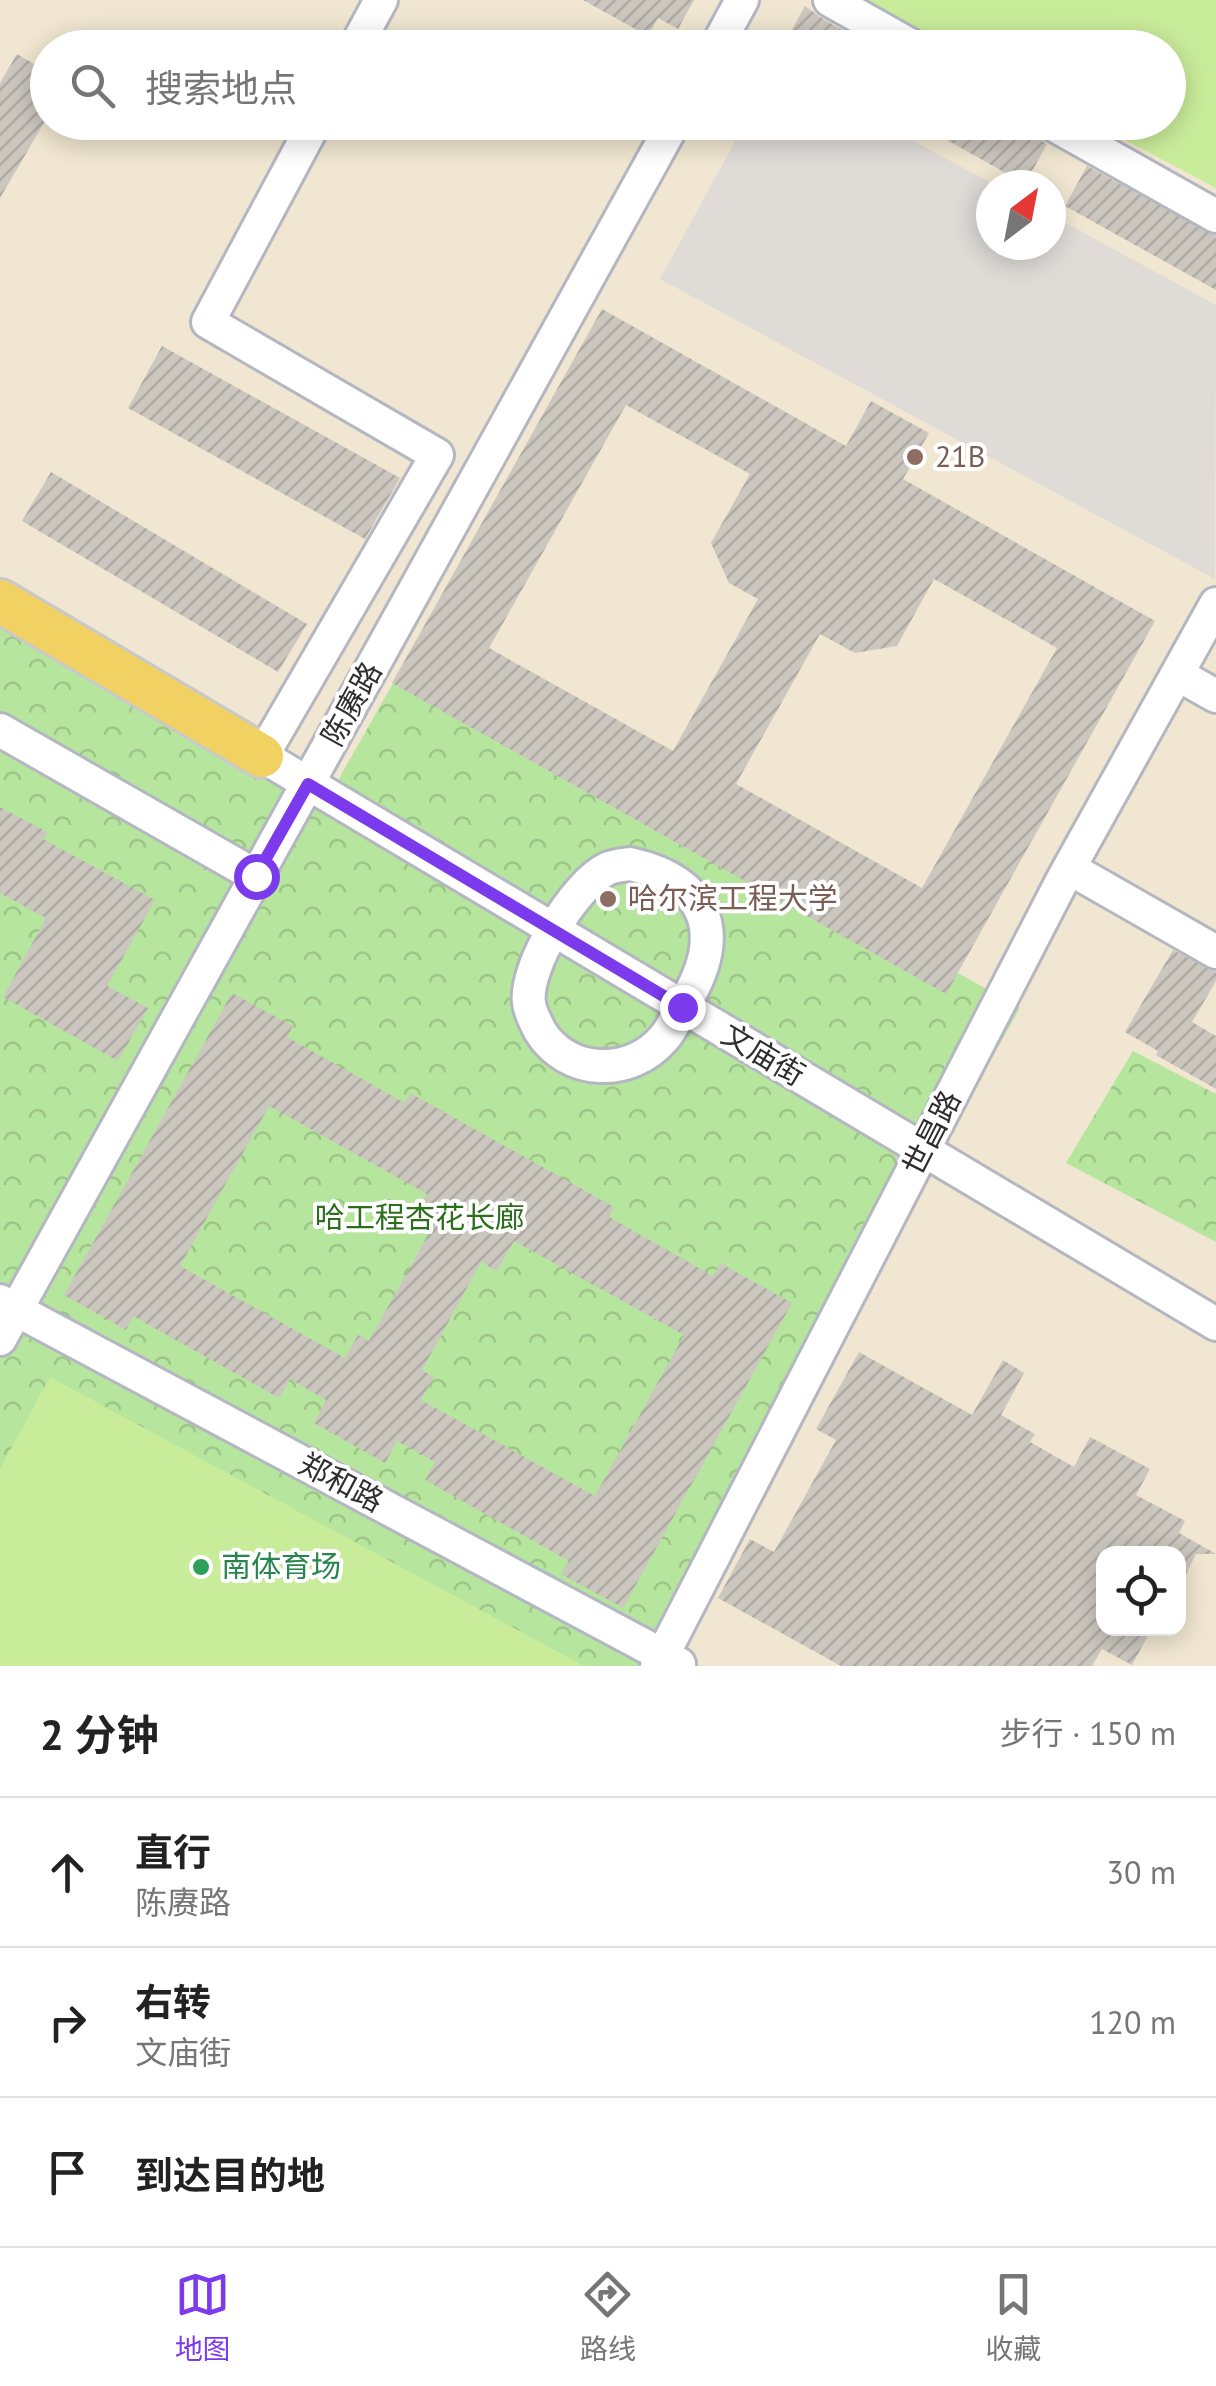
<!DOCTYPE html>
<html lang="zh">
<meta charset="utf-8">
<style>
:root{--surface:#fff;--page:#f6f6f6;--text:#222;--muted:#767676;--line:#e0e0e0;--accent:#7c3aed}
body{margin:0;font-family:"PT Sans","Noto Sans SC",sans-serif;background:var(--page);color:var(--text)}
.controls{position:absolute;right:30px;bottom:30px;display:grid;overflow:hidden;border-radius:20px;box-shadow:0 5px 25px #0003}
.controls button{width:90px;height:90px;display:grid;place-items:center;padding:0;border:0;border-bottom:2px solid var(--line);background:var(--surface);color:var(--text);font:50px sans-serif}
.compass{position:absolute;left:976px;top:170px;width:90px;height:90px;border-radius:50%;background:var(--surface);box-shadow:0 5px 25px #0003;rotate:32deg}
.stop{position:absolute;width:30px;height:30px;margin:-22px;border:8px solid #7c3aed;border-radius:50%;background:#fff}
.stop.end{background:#7c3aed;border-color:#fff;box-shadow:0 2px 10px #0008}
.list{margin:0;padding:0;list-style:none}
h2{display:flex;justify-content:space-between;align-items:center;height:130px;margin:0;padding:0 40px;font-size:42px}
h2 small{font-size:32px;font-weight:400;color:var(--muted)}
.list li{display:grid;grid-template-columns:65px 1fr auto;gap:30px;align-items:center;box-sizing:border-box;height:150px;padding:0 40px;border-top:2px solid var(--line)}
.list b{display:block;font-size:38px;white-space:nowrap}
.list p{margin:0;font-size:32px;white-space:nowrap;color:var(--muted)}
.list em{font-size:32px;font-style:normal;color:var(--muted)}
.icon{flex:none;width:55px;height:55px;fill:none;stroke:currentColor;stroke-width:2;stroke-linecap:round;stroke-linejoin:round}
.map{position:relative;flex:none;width:1216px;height:1666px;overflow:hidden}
.search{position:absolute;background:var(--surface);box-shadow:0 5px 25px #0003;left:30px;right:30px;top:30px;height:110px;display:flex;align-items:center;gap:25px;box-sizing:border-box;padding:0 35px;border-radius:55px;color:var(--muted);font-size:38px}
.sheet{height:580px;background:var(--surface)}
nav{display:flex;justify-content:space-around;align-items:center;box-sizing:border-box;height:140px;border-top:2px solid var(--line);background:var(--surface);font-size:28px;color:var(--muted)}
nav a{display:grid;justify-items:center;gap:5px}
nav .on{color:var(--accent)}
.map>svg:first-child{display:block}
</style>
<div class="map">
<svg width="1216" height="1666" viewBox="0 0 1216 1666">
<defs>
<pattern id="park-crowns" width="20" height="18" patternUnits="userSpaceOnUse" patternTransform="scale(2.5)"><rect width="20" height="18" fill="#b6e59e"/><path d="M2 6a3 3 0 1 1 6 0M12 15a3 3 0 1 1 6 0" fill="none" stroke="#9dc588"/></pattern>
<pattern id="building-hatch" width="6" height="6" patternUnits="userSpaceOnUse" patternTransform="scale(2.5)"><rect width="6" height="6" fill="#cbc7bf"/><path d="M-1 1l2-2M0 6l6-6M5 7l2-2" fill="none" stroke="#afaba4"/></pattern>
</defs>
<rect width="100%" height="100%" fill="#efe9e1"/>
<!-- education -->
<path fill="#f0e6d1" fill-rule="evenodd" d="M0 0H1216V1666H0ZM48 48H1168V122H48ZM991 185H1051V245H991ZM1104 1554H1178V1628H1104Z"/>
<!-- park -->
<path fill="url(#park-crowns)" d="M0 623 324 805 405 662 1020 1008 648 1666H0Z
M1133 1051 1216 1094V1242L1066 1163Z"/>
<!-- pitch -->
<path fill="#c9ec9a" d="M862 0H1216V188L1093 123 1168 122V48L952 47Z
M50 1377 584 1666H0V1469Z"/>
<!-- plaza -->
<path fill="#dfdcd8" d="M745 123H880L995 185H991V245H1051V215L1216 305 1215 579 660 279Z"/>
<!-- building -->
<path fill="url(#building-hatch)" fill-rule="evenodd" d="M583 0H694L678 29 658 18 648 36Z
M805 6 820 17 873 48H782Z
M17 54 48 72V116L0 198V83Z
M915 122H1013L1047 144 1025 184Z
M1087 166 1216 236V290L1065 206Z
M602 309 846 446 871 401 929 433 903 479 1155 621 946 994 392 683ZM626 405 750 474 711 543 729 583 758 599 673 751 489 648ZM934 579 1057 648 922 888 736 784 820 634 855 653 897 646Z
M162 346 400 478 365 539 128 408Z
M51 472 307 624 278 672 22 521Z
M0 807 47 832 43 839 155 900 107 986 148 1008 118 1061 3 997 46 918 0 893Z
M1173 950 1216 972V981L1192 1022 1216 1036V1089L1156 1055 1158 1051 1125 1032Z
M232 993 293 1026 287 1037 405 1103 410 1093 614 1207 609 1217 713 1276 720 1263 792 1303 623 1608 561 1574 569 1561 425 1480 435 1462 397 1441 385 1463 314 1423 326 1400 290 1379 279 1398 133 1316 126 1330 64 1295ZM269 1106 427 1194 412 1221 430 1231 369 1341 358 1335 345 1358 180 1266ZM514 1241 684 1335 595 1496 421 1400 434 1377 422 1370 481 1262 497 1271Z
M859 1352 972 1415 1003 1360 1024 1373 1001 1415 1035 1434 1030 1442 1074 1467 1090 1437 1150 1469 1136 1495 1185 1521 1179 1533 1216 1554H1196L1178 1591V1554H1104V1628H1152L1132 1665 1102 1649 1092 1666H841L718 1598 750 1539 774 1552 836 1440 816 1429Z"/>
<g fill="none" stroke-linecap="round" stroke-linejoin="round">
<!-- minor casing -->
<g stroke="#b4b7c1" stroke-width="38">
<path id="minor" d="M830 0 915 48
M355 48 381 0
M716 48 742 0
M315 122 208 322 437 455 262 756 1216 1324
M1049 122 1216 216
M1177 674 1216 696
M0 730 256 876
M630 864C707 881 726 932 687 999 679 1011 673 1028 664 1038 630 1078 567 1075 540 1031 536 1023 530 1012 529 1003 524 967 575 884 607 869 613 866 623 865 630 864Z
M1069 868 1216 952
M0 1301 679 1664
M0 1339 674 122
M657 1666 1063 879 1216 604"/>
</g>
<!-- major casing -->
<g stroke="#c9c9c9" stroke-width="48">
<path id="major" d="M0 601 262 756"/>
</g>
<!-- minor -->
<use href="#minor" stroke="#fff" stroke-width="32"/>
<!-- major -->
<use href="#major" stroke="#f2d163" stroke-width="42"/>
</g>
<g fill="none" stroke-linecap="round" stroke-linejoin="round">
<!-- route -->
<path stroke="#7c3aed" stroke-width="12" d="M256 876 308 784 682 1007"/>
</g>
<!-- markers -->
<g fill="#8d6e63" stroke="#fff" stroke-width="4">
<circle cx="915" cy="457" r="10"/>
<circle cx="608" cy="899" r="10"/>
</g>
<circle fill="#2e9e5b" stroke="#fff" stroke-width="4" cx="201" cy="1567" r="10"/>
<g text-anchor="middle" stroke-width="8" stroke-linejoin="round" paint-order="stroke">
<!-- education labels -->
<g font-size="30" fill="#785e54" stroke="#fff" text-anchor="start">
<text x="935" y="467">21B</text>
<text x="628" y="909">哈尔滨工程大学</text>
</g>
<!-- street labels -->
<g font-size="30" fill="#2e2e2e" stroke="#fff">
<text transform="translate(352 704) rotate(-61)" y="10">陈赓路</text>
<text transform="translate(763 1055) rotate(31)" y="10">文庙街</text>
<text transform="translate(932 1133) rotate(-63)" y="10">世昌路</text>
<text transform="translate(341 1483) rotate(28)" y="10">郑和路</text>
</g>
<!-- park labels -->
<g font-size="30" fill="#2c6e1b" stroke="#fff">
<text x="420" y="1228">哈工程杏花长廊</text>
</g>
<!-- leisure labels -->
<g font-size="30" fill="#27864d" stroke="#fff" text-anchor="start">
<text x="221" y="1577">南体育场</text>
</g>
</g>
</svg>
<div class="controls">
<button><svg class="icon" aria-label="locate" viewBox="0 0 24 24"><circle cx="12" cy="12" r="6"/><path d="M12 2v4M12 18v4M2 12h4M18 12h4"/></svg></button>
</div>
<svg class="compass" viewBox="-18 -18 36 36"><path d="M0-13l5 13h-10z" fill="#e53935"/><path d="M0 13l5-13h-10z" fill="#767676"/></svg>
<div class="stop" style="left:256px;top:876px"></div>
<div class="stop end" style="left:682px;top:1007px"></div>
<div class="search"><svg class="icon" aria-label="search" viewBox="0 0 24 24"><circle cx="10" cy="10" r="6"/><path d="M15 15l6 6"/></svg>搜索地点</div>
</div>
<section class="sheet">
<h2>2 分钟<small>步行 · 150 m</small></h2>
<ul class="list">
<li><svg class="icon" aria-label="ahead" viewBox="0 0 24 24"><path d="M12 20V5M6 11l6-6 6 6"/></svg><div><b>直行</b><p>陈赓路</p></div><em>30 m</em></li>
<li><svg class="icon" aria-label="right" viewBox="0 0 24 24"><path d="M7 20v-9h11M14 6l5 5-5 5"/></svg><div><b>右转</b><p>文庙街</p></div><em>120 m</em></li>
<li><svg class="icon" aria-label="arrive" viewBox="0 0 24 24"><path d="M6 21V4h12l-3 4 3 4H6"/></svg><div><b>到达目的地</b></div></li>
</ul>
</section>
<nav>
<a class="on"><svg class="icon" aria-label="map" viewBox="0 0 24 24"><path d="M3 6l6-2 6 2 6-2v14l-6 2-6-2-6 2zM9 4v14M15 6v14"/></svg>地图</a>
<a><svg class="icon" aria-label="directions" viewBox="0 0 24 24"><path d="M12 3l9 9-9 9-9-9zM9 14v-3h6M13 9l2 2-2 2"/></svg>路线</a>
<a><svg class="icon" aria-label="saved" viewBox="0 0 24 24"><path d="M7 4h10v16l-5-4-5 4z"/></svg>收藏</a>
</nav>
